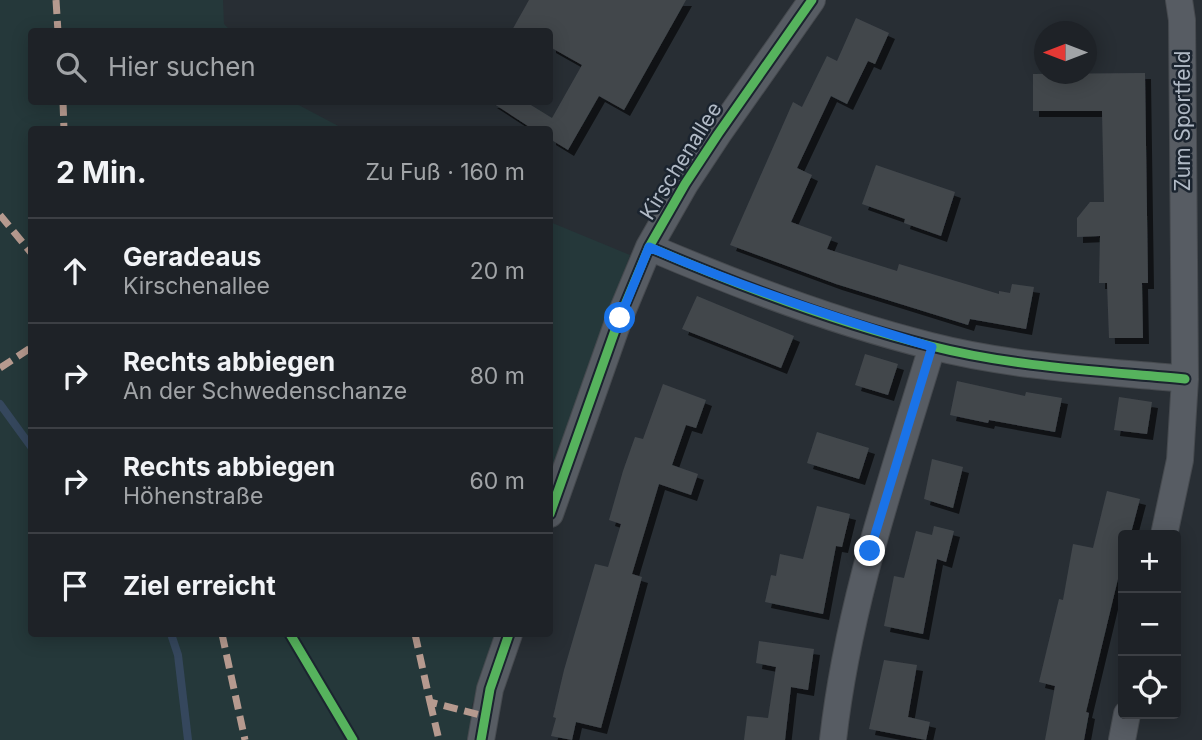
<!DOCTYPE html>
<html lang="de">
<meta charset="utf-8">
<style>
:root{--surface:#1e2227;--page:#262a2f;--text:#f1f3f6;--muted:#a1a4a7;--line:#3c3f44}
body{margin:0;font-family:Inter,sans-serif;background:var(--page);color:var(--text)}
.controls{position:absolute;right:21px;bottom:21px;display:grid;overflow:hidden;border-radius:7px;box-shadow:0 4px 18px #0003}
.controls button{width:63px;height:63px;display:grid;place-items:center;padding:0;border:0;border-bottom:2px solid var(--line);background:var(--surface);color:var(--text);font:35px sans-serif}
.compass{position:absolute;left:1034px;top:21px;width:63px;height:63px;border-radius:50%;background:var(--surface);box-shadow:0 4px 18px #0003;rotate:270deg}
.stop{position:absolute;width:21px;height:21px;margin:-16px;border:5px solid #1a73e8;border-radius:50%;background:#fff}
.stop.end{background:#1a73e8;border-color:#fff;box-shadow:0 2px 7px #0008}
.list{margin:0;padding:0;list-style:none}
h2{display:flex;justify-content:space-between;align-items:center;height:91px;margin:0;padding:0 28px;font-size:30px}
h2 small{font-size:23px;font-weight:400;color:var(--muted)}
.list li{display:grid;grid-template-columns:46px 1fr auto;gap:21px;align-items:center;box-sizing:border-box;height:105px;padding:0 28px;border-top:2px solid var(--line)}
.list b{display:block;font-size:26px;white-space:nowrap}
.list p{margin:0;font-size:23px;white-space:nowrap;color:var(--muted)}
.list em{font-size:23px;font-style:normal;color:var(--muted)}
.icon{flex:none;width:38px;height:38px;fill:none;stroke:currentColor;stroke-width:2;stroke-linecap:round;stroke-linejoin:round}
.map{position:relative;flex:none;width:1202px;height:740px;overflow:hidden}
.search{position:absolute;background:var(--surface);box-shadow:0 4px 18px #0003;left:28px;top:28px;width:525px;height:77px;display:flex;align-items:center;gap:18px;box-sizing:border-box;padding:0 24px;border-radius:7px;color:var(--muted);font-size:26px}
.panel{position:absolute;background:var(--surface);box-shadow:0 4px 18px #0003;left:28px;top:126px;width:525px;height:511px;border-radius:7px}
.map>svg:first-child{display:block}
</style>
<div class="map">
<svg width="1202" height="740" viewBox="0 0 1202 740">
<defs>
<filter id="shadow"><feDropShadow dx="6" dy="6" stdDeviation="0" flood-color="#0009"/></filter>
</defs>
<rect width="100%" height="100%" fill="#282e34"/>
<!-- green -->
<path fill="#25383a" d="M0 0H223L224 24 231 31 32 32V102H293L344 129 32 130V634H497L472 705 469 740H0Z
M550 222 630 255 550 482Z"/>
<g fill="none" stroke-linecap="round" stroke-linejoin="round">
<!-- stream -->
<path stroke="#35475d" stroke-width="8" d="M0 404 32 448
M171 634 178 655 188 740"/>
</g>
<!-- building -->
<path fill="#42474c" filter="url(#shadow)" d="M529 0H686L624 110 599 96 568 150 550 139V130H534L491 102H526L552 118 582 65 550 47V32H511Z
M856 18 889 33 875 64 868 61 847 104 831 96 797 168 812 175 791 222 832 237 827 249 897 271 899 264 999 294V291L1010 293 1012 284 1034 287 1026 329 970 319 968 325 836 284 730 245 793 102 802 107 827 56 837 61Z
M1145 73 1148 283H1142L1143 338H1109L1107 283H1099L1100 236 1077 237V218L1090 202H1104L1102 111H1033V74Z
M876 165 955 192 941 236 904 223 905 219 862 204Z
M697 296 794 336 781 368 682 329Z
M865 354 898 364 888 395 855 385Z
M957 381 1025 396 1026 392 1062 398 1055 432 989 420 988 423 950 415Z
M663 384 706 400 696 428 686 425 672 465 698 474 691 495 659 484 632 574 642 577 601 728 576 722 572 740 551 736 556 718 553 717 564 670 595 564 608 567 621 524 609 520 623 471 635 437 643 439Z
M1119 397 1152 402 1147 434 1114 430Z
M817 432 869 448 859 479 807 463Z
M932 459 963 467 953 508 924 499Z
M1107 491 1140 499 1131 533 1123 531V558L1086 712 1089 713 1084 740H1045L1055 686 1039 682 1059 599 1063 600 1073 544 1093 548Z
M817 506 850 514 842 547 836 546 823 614 765 602 771 575 776 576 780 554 803 559Z
M934 526 954 531 946 562 937 559 923 634 884 626 894 576 904 578 916 531 932 535Z
M759 641 814 649 808 690 791 687 785 740H744L747 716 768 718 776 667 756 663Z
M884 660 917 665 908 717 930 722 926 740 869 729Z"/>
<g fill="none" stroke-linecap="round" stroke-linejoin="round">
<!-- street casing -->
<g stroke="#464a4f" stroke-width="28">
<path id="street" d="M649 247C740 286 834 322 931 346 1013 367 1101 371 1185 379
M550 514 619 319 649 247 685 184 718 134 812 0
M1164 535 1180 460 1185 379 1182 20 1179 0
M481 740 490 689 509 634
M833 740C848 605 893 476 932 347
M1122 740 1127 714"/>
</g>
<!-- street -->
<use href="#street" stroke="#575c63" stroke-width="26"/>
<!-- quiet -->
<path stroke="#b69a8f" stroke-width="7" stroke-dasharray="14 7" stroke-linecap="butt" d="M56 0 58 32
M63 102 64 130
M0 215 32 254
M0 368 32 347
M222 634 245 740
M415 634 430 702 484 716
M430 702 439 740"/>
<!-- cycleway casing -->
<g stroke="#1b242f" stroke-width="13">
<path id="cycleway" d="M649 247C740 286 834 322 931 346 1013 367 1101 371 1185 379
M550 514 619 319 649 247 685 184 718 134 812 0
M290 634 353 740
M481 740 490 689 509 634"/>
</g>
<!-- cycleway -->
<use href="#cycleway" stroke="#56b35d" stroke-width="9"/>
</g>
<g fill="none" stroke-linecap="round" stroke-linejoin="round">
<!-- route -->
<path stroke="#1a73e8" stroke-width="9" d="M620 318 649 247C741 287 836 318 932 347L870 551"/>
</g>
<g text-anchor="middle" stroke-width="5" stroke-linejoin="round" paint-order="stroke">
<!-- street labels -->
<g font-size="21" fill="#b1bac6" stroke="#1b242f">
<text transform="translate(1183 121) rotate(-90)" y="7">Zum Sportfeld</text>
<text transform="translate(681 161) rotate(-58)" y="7">Kirschenallee</text>
</g>
</g>
</svg>
<div class="controls">
<button>+</button>
<button>−</button>
<button><svg class="icon" aria-label="locate" viewBox="0 0 24 24"><circle cx="12" cy="12" r="6"/><path d="M12 2v4M12 18v4M2 12h4M18 12h4"/></svg></button>
</div>
<svg class="compass" viewBox="-18 -18 36 36"><path d="M0-13l5 13h-10z" fill="#e53935"/><path d="M0 13l5-13h-10z" fill="#a1a4a7"/></svg>
<div class="stop" style="left:620px;top:318px"></div>
<div class="stop end" style="left:870px;top:551px"></div>
<div class="search"><svg class="icon" aria-label="search" viewBox="0 0 24 24"><circle cx="10" cy="10" r="6"/><path d="M15 15l6 6"/></svg>Hier suchen</div>
<section class="panel">
<h2>2 Min.<small>Zu Fuß · 160 m</small></h2>
<ul class="list">
<li><svg class="icon" aria-label="ahead" viewBox="0 0 24 24"><path d="M12 20V5M6 11l6-6 6 6"/></svg><div><b>Geradeaus</b><p>Kirschenallee</p></div><em>20 m</em></li>
<li><svg class="icon" aria-label="right" viewBox="0 0 24 24"><path d="M7 20v-9h11M14 6l5 5-5 5"/></svg><div><b>Rechts abbiegen</b><p>An der Schwedenschanze</p></div><em>80 m</em></li>
<li><svg class="icon" aria-label="right" viewBox="0 0 24 24"><path d="M7 20v-9h11M14 6l5 5-5 5"/></svg><div><b>Rechts abbiegen</b><p>Höhenstraße</p></div><em>60 m</em></li>
<li><svg class="icon" aria-label="arrive" viewBox="0 0 24 24"><path d="M6 21V4h12l-3 4 3 4H6"/></svg><div><b>Ziel erreicht</b></div></li>
</ul>
</section>
</div>
